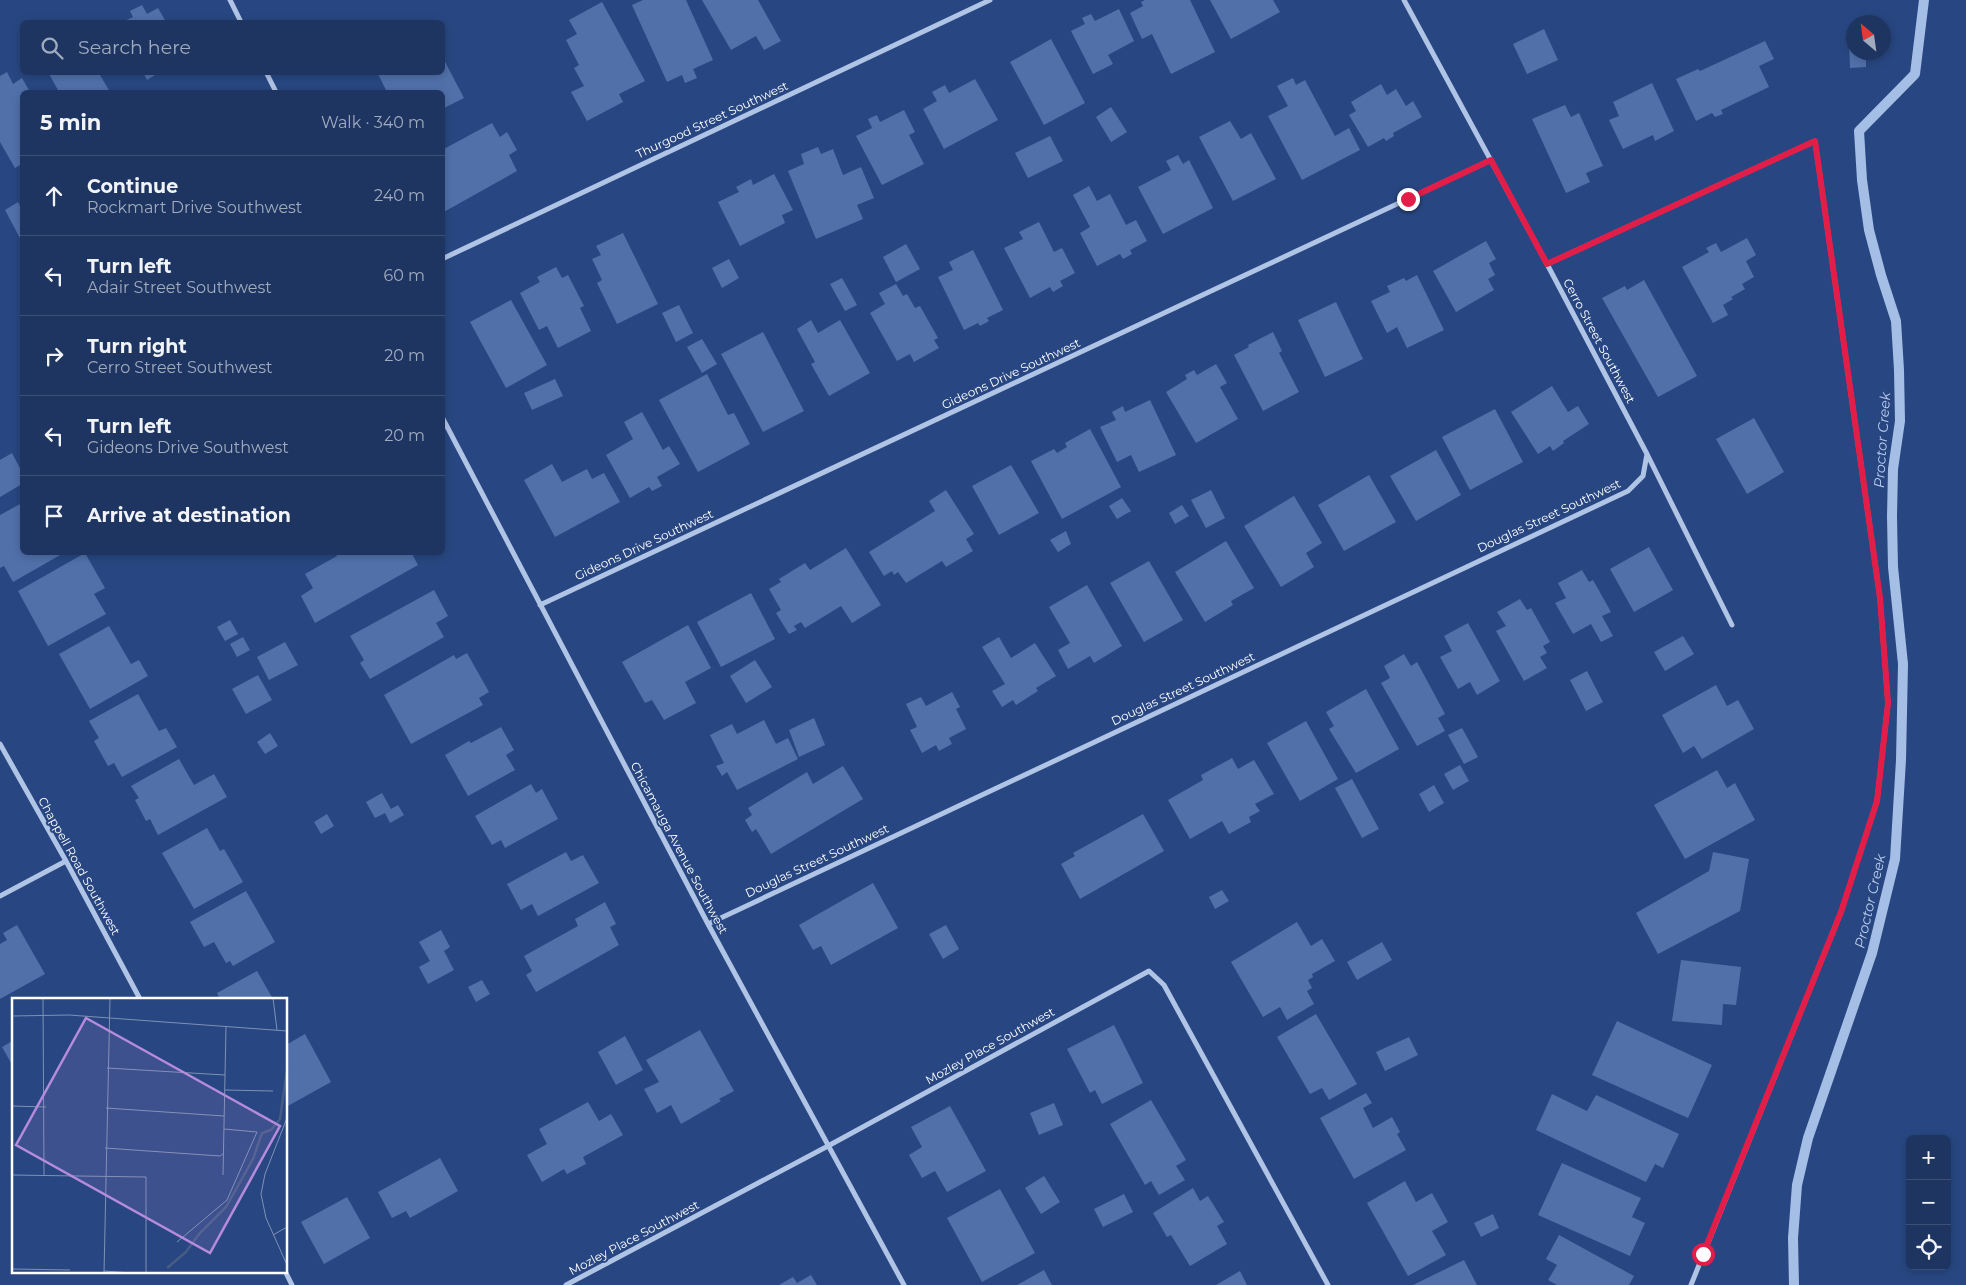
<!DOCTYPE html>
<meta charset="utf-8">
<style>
:root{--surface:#1e3562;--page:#2b406b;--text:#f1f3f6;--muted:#a1abbe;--line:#3c5077}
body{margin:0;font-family:Montserrat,sans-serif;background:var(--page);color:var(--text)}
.controls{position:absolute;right:15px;bottom:15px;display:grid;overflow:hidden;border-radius:8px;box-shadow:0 2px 8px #0003}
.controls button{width:45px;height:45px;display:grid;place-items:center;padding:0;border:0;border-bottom:1px solid var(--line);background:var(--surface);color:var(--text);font:25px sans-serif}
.compass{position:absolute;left:1846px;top:15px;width:45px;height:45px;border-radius:50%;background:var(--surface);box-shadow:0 2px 8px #0003;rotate:331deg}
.stop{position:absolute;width:15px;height:15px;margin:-11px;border:4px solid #e11d48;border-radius:50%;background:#fff}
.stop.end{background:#e11d48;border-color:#fff;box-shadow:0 1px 5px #0008}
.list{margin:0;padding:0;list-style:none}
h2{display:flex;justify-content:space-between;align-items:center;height:65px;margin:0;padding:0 20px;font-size:21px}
h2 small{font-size:16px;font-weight:400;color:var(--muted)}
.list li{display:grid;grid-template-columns:32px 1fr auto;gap:15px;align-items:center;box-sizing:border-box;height:80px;padding:0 20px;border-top:1px solid var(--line)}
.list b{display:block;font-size:19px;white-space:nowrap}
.list p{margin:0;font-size:16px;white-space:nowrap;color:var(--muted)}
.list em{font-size:16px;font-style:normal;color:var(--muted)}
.icon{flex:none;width:28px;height:28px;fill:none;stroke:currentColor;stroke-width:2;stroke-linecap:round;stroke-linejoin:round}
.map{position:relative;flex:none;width:1966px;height:1285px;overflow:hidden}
.search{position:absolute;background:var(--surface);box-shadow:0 2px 8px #0003;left:20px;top:20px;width:425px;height:55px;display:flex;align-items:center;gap:12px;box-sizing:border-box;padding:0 18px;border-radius:8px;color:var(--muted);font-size:19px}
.panel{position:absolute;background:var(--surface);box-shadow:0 2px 8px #0003;left:20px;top:90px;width:425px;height:465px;border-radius:8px}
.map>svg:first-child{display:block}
</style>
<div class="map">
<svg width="1966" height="1285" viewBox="0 0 1966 1285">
<rect width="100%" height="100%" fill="#284782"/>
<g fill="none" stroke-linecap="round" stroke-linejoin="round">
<!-- stream -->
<path stroke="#a5bee6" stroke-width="10" d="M1794 1285 1793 1238 1797 1185 1808 1138 1872 953 1895 859 1901 760 1903 664 1893 567 1892 517 1893 469 1900 421 1899 370 1896 321 1881 275 1869 230 1862 180 1859 131 1915 74 1924 0"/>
</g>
<!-- building -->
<path fill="#5170aa" d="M643 0H686L713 60 693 69 697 78 685 83 682 75 667 82 632 5Z
M702 0H758L781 41 764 50 756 36 731 50Z
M1145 0H1190L1215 52 1171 74 1152 34 1142 39 1130 13 1143 6 1141 2Z
M1210 0H1273L1280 12 1231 39Z
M602 2 645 81 619 94 623 102 587 121 571 92 584 86 574 68 579 65 566 40 577 34 569 20Z
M142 5 147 14 158 8 166 22H122L133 17 130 11Z
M1119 9 1134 41 1108 55 1113 64 1093 74 1071 31 1085 24 1082 18 1091 14 1095 21Z
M1544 29 1558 60 1527 74 1513 44Z
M1051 39 1085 103 1044 125 1010 62Z
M1765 41 1774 59 1759 66 1769 87 1721 110 1723 114 1715 117 1712 113 1696 121 1676 79 1698 69 1700 71Z
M1849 42H1854V52H1866V67L1850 68Z
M442 56 464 98 442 109V92H387L377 72H442Z
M7 72 13 84 22 78 30 92H22V164L15 168 0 142V76Z
M48 72H104L100 75 110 92H59Z
M143 72H160L147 80Z
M1293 78 1296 85 1305 80 1335 136 1349 128 1360 150 1302 180 1268 116 1288 106 1277 86Z
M975 79 998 120 944 149 923 109 937 101 932 92 945 85 949 93Z
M1652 83 1674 131 1655 141 1653 135 1623 149 1609 120 1619 116 1613 102Z
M1381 84 1387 95 1396 89 1406 106 1413 101 1422 117 1393 133 1394 136 1386 141 1384 138 1368 147 1349 115 1356 111 1351 102Z
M1565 105 1571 117 1579 113 1603 166 1586 173 1590 182 1566 193 1532 119Z
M1111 107 1127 132 1111 142 1096 117Z
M904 110 915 132 909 135 924 164 882 185 856 136 872 128 868 119 877 115 880 122Z
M1230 121 1241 139 1251 133 1276 179 1233 201 1199 137Z
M492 123 500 137 507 132 517 150 509 155 517 171 442 213V150Z
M1050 136 1063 161 1028 178 1015 153Z
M818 147 821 154 833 149 843 175 861 167 874 198 857 205 863 219 816 239 788 171 804 164 801 154Z
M1178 155 1183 164 1189 160 1213 208 1163 234 1138 187 1171 170 1166 161Z
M774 174 793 210 782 215 785 223 740 246 718 202 739 192 736 187 751 179 753 185Z
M1089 186 1097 201 1110 194 1126 225 1136 220 1147 241 1130 250 1132 254 1123 259 1120 254 1097 266 1080 233 1090 227 1073 195Z
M18 202 22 210V242L5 210Z
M1039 222 1054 252 1062 248 1075 273 1060 281 1063 286 1053 292 1050 287 1030 298 1004 248 1023 239 1019 232Z
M623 233 658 304 617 324 597 283 602 280 592 259 601 255 596 246Z
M1747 238 1756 255 1746 261 1754 277 1742 284 1745 289 1731 297 1733 299 1723 305 1728 315 1713 323 1682 267 1709 252 1706 248 1716 243 1721 252Z
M1486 241 1496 259 1489 263 1495 275 1488 279 1494 290 1456 312 1433 271Z
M906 244 920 269 896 282 883 257Z
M973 250 1003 310 987 318 989 321 980 326 978 323 964 330 938 277 953 270 949 262Z
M729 259 739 278 722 288 712 268Z
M556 267 562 278 568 275 584 306 580 308 591 331 558 348 547 326 539 330 520 293 540 282 537 277Z
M1417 275 1444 330 1407 348 1397 327 1387 333 1371 301 1390 292 1387 286 1404 278 1406 281Z
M842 278 857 305 845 311 830 284Z
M1644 280 1697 376 1658 397 1602 298 1625 286 1627 290Z
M896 284 903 296 907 294 915 308 920 306 938 338 934 340 939 348 914 362 910 354 897 361 870 313 885 304 879 293Z
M511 300 547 365 506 388 470 322Z
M1336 302 1363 359 1325 377 1298 320Z
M679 305 693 333 676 342 662 313Z
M811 320 818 333 840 320 870 373 829 396 811 364 815 362 797 329Z
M763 332 804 411 763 432 721 354Z
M1273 332 1282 351 1279 353 1299 392 1263 411 1234 355 1249 347 1248 345Z
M702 339 717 364 702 373 687 347Z
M1216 364 1227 383 1220 387 1238 419 1196 443 1166 392 1187 379 1185 375 1194 370 1197 375Z
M707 374 728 415 734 413 750 444 698 472 659 400Z
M555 379 563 396 532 410 524 393Z
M1552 386 1568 412 1578 406 1589 424 1563 441 1564 443 1553 451 1550 446 1538 454 1511 412Z
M1150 400 1176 455 1139 472 1131 455 1117 462 1100 427 1116 420 1112 412 1123 406 1125 412Z
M1495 409 1523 462 1470 490 1442 437Z
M642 412 663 450 669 446 680 464 657 477 662 486 652 491 649 487 630 498 606 455 633 439 624 422Z
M1754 418 1784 472 1747 494 1716 439Z
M1090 429 1121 487 1062 519 1031 461 1054 449 1057 453 1067 447 1065 443Z
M1436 450 1461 495 1416 521 1390 476Z
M12 453 22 472V484L0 497V460Z
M552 464 562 482 587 469 592 479 604 473 620 502 555 537 524 480Z
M1011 465 1039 513 999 535 972 486Z
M1369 475 1396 522 1344 551 1318 505Z
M946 490 974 534 966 539 973 551 946 567 942 561 906 583 898 572 894 575 892 571 884 576 869 552 935 511 929 501Z
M1211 490 1225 518 1206 528 1191 500Z
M1294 496 1322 543 1306 553 1314 567 1281 587 1244 526Z
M1122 498 1131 511 1117 519 1109 506Z
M22 503V552H61L62 554 13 582 4 566 0 568V515Z
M1182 505 1189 516 1175 524 1169 513Z
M1066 531 1071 544 1058 552 1050 540Z
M1226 541 1254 588 1231 601 1233 605 1205 622 1175 572Z
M1649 547 1673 590 1634 612 1610 569Z
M846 548 881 605 852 623 841 606 805 628 801 622 794 626 797 630 789 634 776 613 781 610 769 589 781 582 779 579 805 563 810 570Z
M335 552H411L418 565 315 623 301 596 313 588 305 574 337 556Z
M85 553 105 588 94 594 106 614 48 646 18 591Z
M1149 561 1183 620 1144 642 1110 583Z
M1582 570 1589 582 1593 580 1611 612 1602 616 1613 636 1601 642 1591 624 1573 634 1555 603 1566 598 1558 583Z
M1087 585 1122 646 1094 663 1090 656 1068 669 1058 650 1070 643 1049 607Z
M434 590 448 616 436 623 444 637 370 679 360 663 364 660 350 636Z
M751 593 775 639 721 667 697 622Z
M1520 599 1527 610 1531 608 1550 642 1543 646 1547 653 1540 657 1547 668 1524 681 1496 631 1506 626 1497 612Z
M230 620 238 634 225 641 217 627Z
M1468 623 1500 681 1477 695 1470 682 1458 689 1440 657 1452 651 1444 636Z
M688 625 711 668 685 682 696 703 664 720 652 700 645 703 622 662Z
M109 626 131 664 139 660 148 676 90 709 59 654Z
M1683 636 1694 654 1665 671 1654 652Z
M243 637 250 650 237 657 230 644Z
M999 637 1011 658 1035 643 1056 676 1036 688 1038 691 1016 705 1013 700 1002 707 992 691 1005 684 982 647Z
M285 642 298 665 269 680 257 657Z
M467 653 489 692 479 698 483 705 411 744 384 695 454 655 456 659Z
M1404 654 1411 666 1417 662 1445 714 1438 718 1445 731 1417 746 1381 683 1390 678 1384 666Z
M755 660 772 687 746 703 730 676Z
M1587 671 1603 702 1586 711 1570 680Z
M258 675 272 700 246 714 232 689Z
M1716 685 1727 706 1738 700 1754 729 1702 759 1694 746 1683 753 1662 715Z
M1366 689 1399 749 1356 773 1329 729 1334 726 1326 712Z
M952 692 960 707 956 709 966 729 949 738 952 744 939 751 936 745 922 753 910 730 917 727 906 704 921 697 926 706Z
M138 694 159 731 166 728 177 747 122 777 114 763 108 766 94 741 99 738 89 721Z
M814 718 825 745 799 757 789 730Z
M764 720 776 744 788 738 798 759 737 790 727 772 722 776 716 766 724 763 710 735 732 724 737 734Z
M1306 721 1338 779 1300 801 1267 743Z
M501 727 514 750 506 755 515 770 468 796 445 755 469 741 471 743Z
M1462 728 1478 757 1464 764 1448 735Z
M270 733 278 746 265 754 257 742Z
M1232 758 1238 769 1254 760 1274 794 1255 804 1260 811 1249 817 1251 822 1229 834 1222 821 1190 839 1168 800 1203 780 1201 775Z
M179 759 194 785 214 774 227 797 158 835 150 819 146 821 135 800 139 798 131 786Z
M1460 765 1469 781 1453 790 1444 774Z
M843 766 863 799 771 854 756 829 752 832 745 820 752 815 748 808 807 772 813 784Z
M1717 770 1727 788 1735 783 1755 820 1685 859 1654 805Z
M1352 779 1379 829 1362 838 1335 788Z
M531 784 536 793 542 789 558 819 505 848 501 840 492 845 475 816Z
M1434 785 1444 803 1429 812 1419 794Z
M382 793 391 809 398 805 404 815 390 823 385 813 375 818 366 802Z
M327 814 334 826 321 834 314 822Z
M1143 814 1164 851 1080 899 1061 864 1075 856 1073 853Z
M207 828 220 851 224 849 243 882 194 909 162 853Z
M566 852 571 861 583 855 599 883 538 916 532 904 521 910 507 884Z
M1713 852 1749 859 1740 911 1658 954 1636 913 1709 871Z
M873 883 898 928 831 965 821 946 813 950 799 925Z
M1222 890 1229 901 1215 909 1209 897Z
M246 891 275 942 233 966 230 961 226 963 214 942 204 947 190 922Z
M605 902 616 924 610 927 619 945 536 992 526 975 532 971 524 956 578 926 575 919Z
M1297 922 1311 946 1322 939 1335 961 1312 974 1313 977 1308 980 1312 988 1307 991 1314 1004 1287 1020 1280 1007 1263 1017 1231 962Z
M17 925 45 974 0 999V944L7 940 3 933Z
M946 925 959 949 943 959 929 934Z
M441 930 450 947 444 951 454 970 428 984 419 967 430 961 419 942Z
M1382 942 1392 960 1357 980 1347 962Z
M1681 960 1741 967 1736 1005 1723 1004 1722 1025 1672 1021Z
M257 971 273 999H220L217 993Z
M482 980 490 994 476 1002 468 987Z
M1316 1014 1357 1084 1329 1100 1322 1088 1310 1094 1277 1037Z
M1617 1021 1712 1065 1688 1118 1592 1075Z
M1114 1025 1143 1083 1102 1104 1095 1090 1090 1093 1067 1049Z
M700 1030 734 1091 719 1099 721 1101 681 1124 671 1105 657 1113 644 1089 659 1082 646 1060Z
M305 1034 331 1082 286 1107V1045Z
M625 1036 643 1070 616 1085 598 1052Z
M1409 1037 1418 1055 1385 1071 1376 1052Z
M14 1040V1068L2 1047Z
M1366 1093 1372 1103 1363 1108 1373 1128 1392 1117 1400 1132 1397 1134 1406 1150 1354 1179 1320 1118Z
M1552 1094 1587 1111 1596 1095 1679 1134 1663 1168 1655 1164 1646 1182 1536 1130Z
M1151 1100 1186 1160 1176 1166 1185 1180 1159 1195 1151 1181 1145 1185 1110 1124Z
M588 1102 599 1121 611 1114 623 1135 583 1157 586 1164 567 1174 564 1169 542 1182 527 1155 547 1144 539 1129Z
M1054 1103 1063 1125 1039 1135 1030 1113Z
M950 1106 986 1171 947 1192 935 1171 922 1178 909 1155 922 1147 911 1127Z
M440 1158 458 1191 410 1218 406 1211 392 1218 378 1192Z
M1562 1163 1641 1198 1632 1217 1645 1223 1630 1256 1538 1215Z
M1044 1176 1060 1202 1041 1214 1025 1188Z
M1405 1181 1416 1202 1432 1193 1448 1222 1432 1231 1446 1255 1408 1276 1367 1203Z
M1193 1188 1200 1201 1208 1196 1224 1222 1217 1226 1227 1244 1190 1266 1171 1235 1167 1237 1153 1213Z
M1000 1189 1035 1253 982 1282 947 1218Z
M1124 1194 1133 1212 1103 1227 1094 1209Z
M347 1197 370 1238 324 1264 301 1222Z
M1493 1214 1499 1228 1481 1237 1474 1223Z
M1559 1235 1634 1276 1629 1285H1557L1548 1280 1557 1265 1546 1259Z
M1464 1260 1477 1285H1413Z
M1044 1270 1052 1285H1017Z
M1240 1271 1247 1285H1216Z
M811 1275 817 1285H779L793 1277 797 1283Z"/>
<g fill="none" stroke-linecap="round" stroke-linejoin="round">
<!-- minor -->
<path stroke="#b0c4e6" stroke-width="5" d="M230 0 241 22
M1404 0 1547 264 1647 454 1732 625
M266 72 276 92
M442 259 990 0
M1547 264 1815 141 1880 598 1888 703 1877 801 1841 912 1691 1285
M442 417 708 924 904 1285
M540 605 1491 160
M0 744 66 861 140 999
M0 896 66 861
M708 924 1628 491 1643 476 1647 454
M285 1271 292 1285
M566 1285 828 1146 1149 971 1164 985 1328 1285"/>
</g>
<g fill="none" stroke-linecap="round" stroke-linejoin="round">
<!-- route -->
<path stroke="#e11d48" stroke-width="6" d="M1408 199 1491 160 1547 264 1815 141 1880 598 1888 703 1877 801 1841 912 1703 1254"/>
</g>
<g text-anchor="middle" stroke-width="4" stroke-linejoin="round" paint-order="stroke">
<!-- street labels -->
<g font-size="12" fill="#fff" stroke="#284782">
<text transform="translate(712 120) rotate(-25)" y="4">Thurgood Street Southwest</text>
<text transform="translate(1599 341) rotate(62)" y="4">Cerro Street Southwest</text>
<text transform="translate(1011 374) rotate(-25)" y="4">Gideons Drive Southwest</text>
<text transform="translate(1549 516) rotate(-25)" y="4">Douglas Street Southwest</text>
<text transform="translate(644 545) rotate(-25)" y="4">Gideons Drive Southwest</text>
<text transform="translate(1183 689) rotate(-25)" y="4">Douglas Street Southwest</text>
<text transform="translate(679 848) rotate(62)" y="4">Chicamauga Avenue Southwest</text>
<text transform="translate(817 861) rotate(-25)" y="4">Douglas Street Southwest</text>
<text transform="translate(79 866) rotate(61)" y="4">Chappell Road Southwest</text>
<text transform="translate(990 1046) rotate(-29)" y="4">Mozley Place Southwest</text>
<text transform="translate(634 1238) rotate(-28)" y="4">Mozley Place Southwest</text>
</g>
<!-- water labels -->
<g font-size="14" font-style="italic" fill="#bcceee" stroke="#284782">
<text transform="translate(1882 440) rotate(-86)" y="5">Proctor Creek</text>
<text transform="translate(1870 901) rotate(-77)" y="5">Proctor Creek</text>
</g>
</g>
<!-- overview -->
<g transform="translate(12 998)">
<rect width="275" height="275" fill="#284782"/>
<path fill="none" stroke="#465c86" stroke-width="2.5" d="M155 270 174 254 187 236 214 209 241 161 250 135 259 132 268 121 275 72"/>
<path fill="none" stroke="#7e91b4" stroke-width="1" d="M31 0 32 178M261 0 265 32M0 18 57 17 275 33M95 70 213 77M213 92 261 93M0 108 34 109M94 110 212 118M275 120 253 176 249 196 254 220 275 267M93 150 208 158 212 155M0 177 134 179V275M211 177 214 28M261 237 275 229M165 244 215 202 245 134 212 131M0 271 58 272M92 273 120 275M92 275 98 0"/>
<path fill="#b68bdc" fill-opacity="0.15" stroke="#b68bdc" stroke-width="2.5" d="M74 20 268 128 198 255 4 147Z"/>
<rect width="275" height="275" fill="none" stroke="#fff" stroke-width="2.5"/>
</g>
</svg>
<div class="controls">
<button>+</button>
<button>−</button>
<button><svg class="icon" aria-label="locate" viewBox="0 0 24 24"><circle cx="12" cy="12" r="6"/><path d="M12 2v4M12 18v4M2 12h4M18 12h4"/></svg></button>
</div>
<svg class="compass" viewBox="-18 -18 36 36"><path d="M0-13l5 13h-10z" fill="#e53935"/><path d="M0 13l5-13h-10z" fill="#a1abbe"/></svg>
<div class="stop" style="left:1703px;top:1254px"></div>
<div class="stop end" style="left:1408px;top:199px"></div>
<div class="search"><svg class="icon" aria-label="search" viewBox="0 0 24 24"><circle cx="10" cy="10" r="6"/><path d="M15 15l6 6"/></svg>Search here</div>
<section class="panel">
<h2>5 min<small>Walk · 340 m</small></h2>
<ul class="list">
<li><svg class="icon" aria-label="ahead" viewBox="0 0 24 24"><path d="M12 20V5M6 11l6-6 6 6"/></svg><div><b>Continue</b><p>Rockmart Drive Southwest</p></div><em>240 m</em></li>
<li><svg class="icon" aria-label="left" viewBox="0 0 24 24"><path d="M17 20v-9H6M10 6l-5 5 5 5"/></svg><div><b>Turn left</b><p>Adair Street Southwest</p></div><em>60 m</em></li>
<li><svg class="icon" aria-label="right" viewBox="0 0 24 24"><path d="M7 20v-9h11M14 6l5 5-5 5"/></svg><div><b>Turn right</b><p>Cerro Street Southwest</p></div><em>20 m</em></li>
<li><svg class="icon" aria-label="left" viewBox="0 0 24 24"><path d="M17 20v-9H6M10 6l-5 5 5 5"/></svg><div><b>Turn left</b><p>Gideons Drive Southwest</p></div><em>20 m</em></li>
<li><svg class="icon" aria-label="arrive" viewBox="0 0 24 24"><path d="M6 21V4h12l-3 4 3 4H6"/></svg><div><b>Arrive at destination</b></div></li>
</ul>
</section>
</div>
